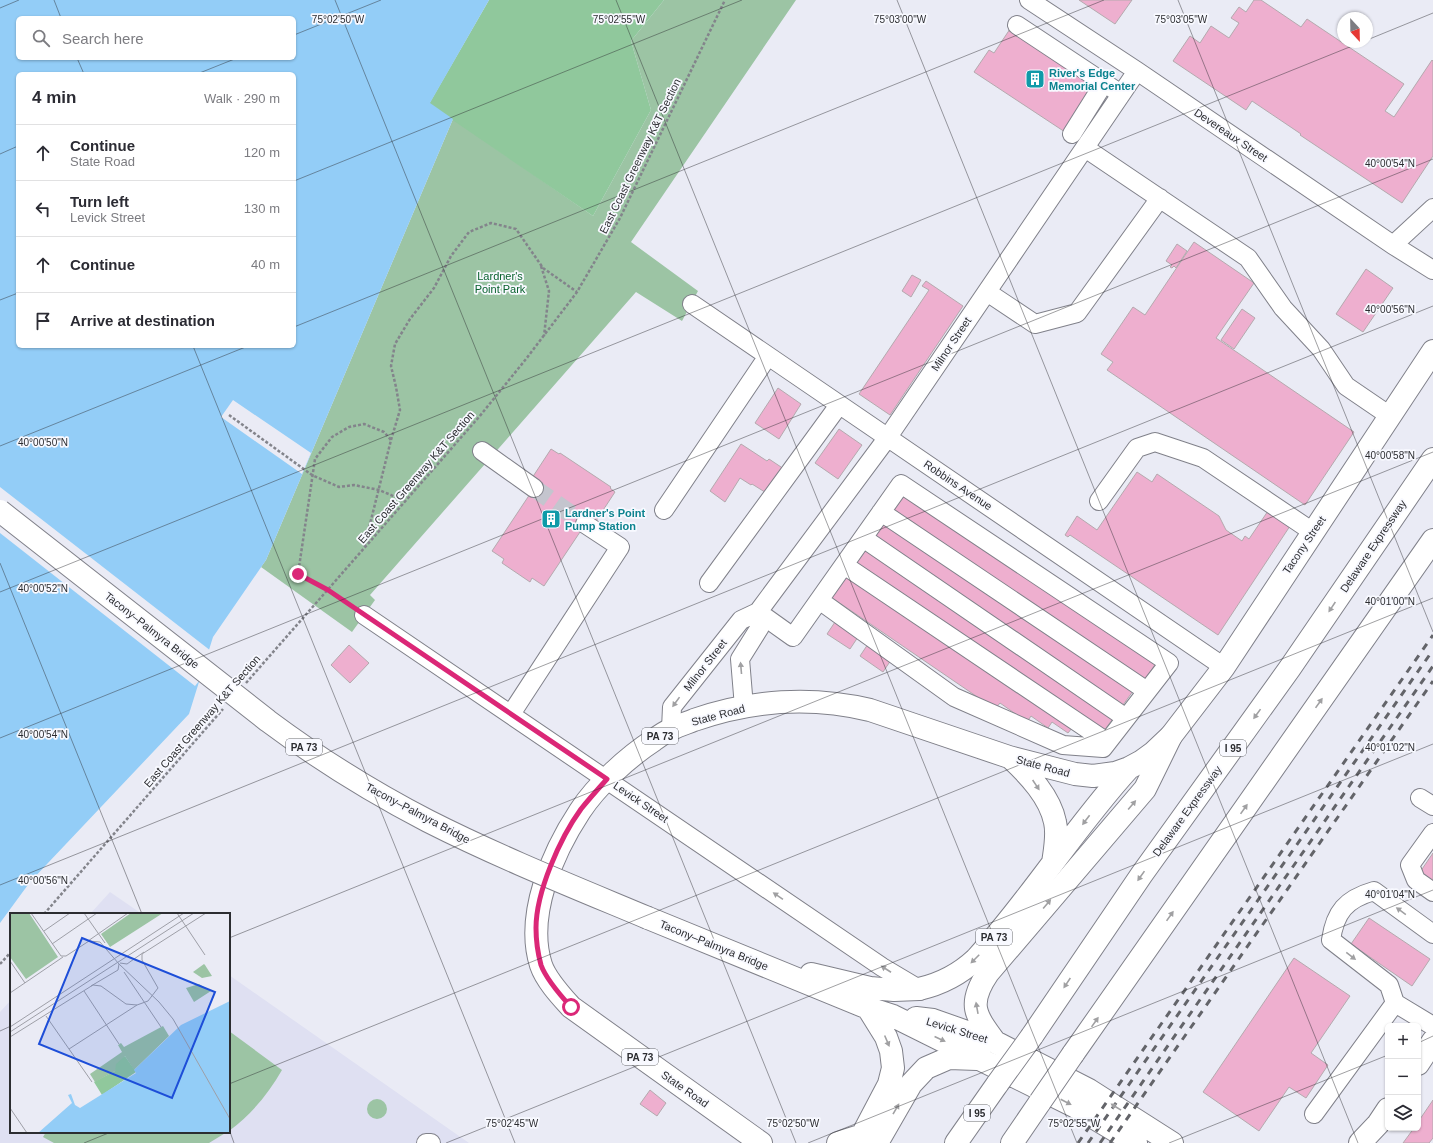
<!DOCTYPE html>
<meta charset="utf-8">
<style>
:root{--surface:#fff;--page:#f7f7f7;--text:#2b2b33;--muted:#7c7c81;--line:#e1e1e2}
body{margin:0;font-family:Helvetica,sans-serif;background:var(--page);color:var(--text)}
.controls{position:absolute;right:12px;bottom:12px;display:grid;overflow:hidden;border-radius:6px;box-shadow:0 1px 3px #0004}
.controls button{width:36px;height:36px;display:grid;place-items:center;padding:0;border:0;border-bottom:1px solid var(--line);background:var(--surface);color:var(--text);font:20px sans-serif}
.compass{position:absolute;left:1337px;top:12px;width:36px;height:36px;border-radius:50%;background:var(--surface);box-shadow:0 1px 3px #0004;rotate:158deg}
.stop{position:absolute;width:12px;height:12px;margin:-9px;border:3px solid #db2777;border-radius:50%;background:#fff}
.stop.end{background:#db2777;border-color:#fff;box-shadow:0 1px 4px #0008}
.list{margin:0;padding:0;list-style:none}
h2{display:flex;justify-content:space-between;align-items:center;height:52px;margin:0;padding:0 16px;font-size:17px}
h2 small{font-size:13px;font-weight:400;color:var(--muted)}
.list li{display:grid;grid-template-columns:26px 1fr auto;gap:12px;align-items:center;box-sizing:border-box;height:56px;padding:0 16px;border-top:1px solid var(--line)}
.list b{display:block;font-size:15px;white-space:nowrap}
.list p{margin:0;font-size:13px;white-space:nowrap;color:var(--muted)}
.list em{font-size:13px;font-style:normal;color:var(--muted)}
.icon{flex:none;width:22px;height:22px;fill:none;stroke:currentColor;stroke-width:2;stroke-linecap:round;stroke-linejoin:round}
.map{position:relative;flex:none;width:1433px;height:1143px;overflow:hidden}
.search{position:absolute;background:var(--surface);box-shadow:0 1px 3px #0004;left:16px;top:16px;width:280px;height:44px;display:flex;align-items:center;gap:10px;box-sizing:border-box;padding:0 14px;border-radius:6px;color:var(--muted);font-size:15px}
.panel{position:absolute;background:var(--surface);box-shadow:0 1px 3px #0004;left:16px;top:72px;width:280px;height:276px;border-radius:6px}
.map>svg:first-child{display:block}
</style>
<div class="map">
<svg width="1433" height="1143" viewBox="0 0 1433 1143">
<rect width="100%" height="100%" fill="#eaebf5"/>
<!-- built -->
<path fill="#dfe0f2" d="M110 892 142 914H90Z
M229 975 469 1143H0V1012L11 1000V1132H229Z"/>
<!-- green -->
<path fill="#9cc4a4" d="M664 0H796L631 242 698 291 682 321 636 292 370 595 375 600 352 632 261 567 266 560 453 119 593 216 651 110 631 41Z
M229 1031 282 1070C268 1094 252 1114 229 1131Z
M367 1109a10 10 0 1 1 20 0a10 10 0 1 1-20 0Z
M46 1132H227L209 1143H54L43 1137Z"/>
<!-- forest -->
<path fill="#90c89c" d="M489 0H664L631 41 651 110 593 216 429 104Z"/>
<!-- water -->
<path fill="#93cdf7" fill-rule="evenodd" d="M0 0H489L430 103 453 119 266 560 213 637 189 714 30 882 0 923ZM18 18H294V58H18ZM18 74H294V346H18Z"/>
<!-- pier -->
<path fill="#eaebf5" d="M233 400 311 453 302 474 221 417Z
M0 487 211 651 203 676 195 686 0 533Z"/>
<!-- building -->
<path fill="#eeafcf" stroke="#b4a9ae" d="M1079 0H1132L1115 24Z
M1254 0H1261L1301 27 1307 19 1404 84 1385 111 1394 117 1432 60 1433 61V156L1402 203 1300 135 1301 134 1252 101 1246 110 1173 61 1190 36 1200 43 1211 26 1229 38 1239 23 1231 18 1239 7 1246 12Z
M1010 29 1096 86 1065 132 974 72 989 50 994 53Z
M1194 242 1254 283 1216 338 1354 432 1305 505 1107 370 1113 362 1101 354 1133 307 1145 315Z
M1177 244 1187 251 1176 268 1174 266 1172 268 1170 267 1172 265 1166 261Z
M1366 269 1393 288 1363 332 1336 314Z
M912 275 921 280 911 297 902 291Z
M926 281 963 306 890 415 859 394 929 290 922 286Z
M1242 309 1255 318 1234 349 1221 340Z
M778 388 801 404 779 439 755 423Z
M839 429 862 445 838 479 815 463Z
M741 444 767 461 769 459 784 469 768 494 752 484 751 485 740 478 725 502 710 491Z
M551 449 559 454 560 453 611 487 610 488 615 492 596 521 590 517 544 586 532 578 530 582 502 563 504 559 492 551 538 482 532 478Z
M1137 472 1152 482 1157 474 1219 516 1226 530 1242 541 1245 536 1249 539 1270 508 1292 523 1218 635 1070 535 1068 537 1065 535 1077 516 1097 530Z
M905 495 1156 663 1145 680 893 511Z
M883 522 1133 691 1123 705 873 536Z
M863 547 1114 717 1104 731 854 561Z
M843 572 1072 728 1068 733 1052 722 1048 728 1031 716 1027 722 1000 703 995 709 828 595Z
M837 619 860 634 850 649 827 634Z
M870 641 893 657 883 672 860 656Z
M349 645 369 663 350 683 331 665Z
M1433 853V885L1418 875Z
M1369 918 1430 959 1412 986 1351 944Z
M1294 958 1350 996 1311 1053 1328 1065 1306 1098 1289 1087 1259 1131 1203 1092Z
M650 1090 666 1103 657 1116 640 1104Z
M1433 1100V1138L1429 1143H1403L1414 1128H1418V1122Z"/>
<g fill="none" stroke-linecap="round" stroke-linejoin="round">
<!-- minor-tunnel -->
<path stroke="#c4c5ce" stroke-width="18" stroke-dasharray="18 9" stroke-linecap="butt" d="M534 488 585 524"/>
<!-- minor casing -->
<g stroke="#80818a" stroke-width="20">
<path id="minor" d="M1029 0 1137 71 1393 245 1433 270
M1017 25 1121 94
M1072 134 1104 83
M1085 148 1248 258 1283 308 1321 349 1346 386 1390 416
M1393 245 1433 208
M987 292 1035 324 1077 313 1160 198
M692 304 1224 667
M482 451 534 488
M1099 501 1137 448 1155 442 1203 458 1313 532
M664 510 768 356
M881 512 1147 691
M863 538 1126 718
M844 565 1107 742
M709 583 839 405
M758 612 793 637 901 484 1169 663 1103 748 1063 745 954 697 819 600
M364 615 882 967 919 989
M744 707 740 659 760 627 758 612
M511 714 620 547 585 524
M671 729 672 707 741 620 758 612 888 437 1137 71
M1420 798 1433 806
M1433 833 1410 865 1416 880 1433 892
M1433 934 1374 891C1346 899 1335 912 1331 940L1389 985 1395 1003 1433 1026
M1314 1114 1395 1003
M426 1143H431"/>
</g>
<!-- major casing -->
<g stroke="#80818a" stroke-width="24">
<path id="major" d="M1011 758C1029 775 1050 797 1055 822 1058 835 1055 849 1053 863
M919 989C941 984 960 974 976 959 1031 899 1074 828 1129 768
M761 1143 571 1007C561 996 546 980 541 965 525 915 553 852 580 811 597 785 628 757 654 740 659 736 665 732 672 729 679 725 687 723 694 720 751 700 812 696 870 710L1009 757 1075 774 1093 776 1115 773 1129 768 1142 761 1153 753 1171 736 1224 667 1433 351"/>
</g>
<!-- highway casing -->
<g stroke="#80818a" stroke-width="24">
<path id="highway" d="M648 918 868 1008 893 1016 1076 1107 1136 1143
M811 974 870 988 894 990 919 989
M916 1018 933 1020 995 1042 1089 1090 1172 1143
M1032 1036 1142 874 1290 668 1433 459
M995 1042C975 1015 967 1004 988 973L1145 789 1171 736
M1073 1054 1433 540
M1418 1064 1433 1041
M838 1143 863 1135
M858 1143 889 1084 893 1068 891 1051 886 1037 868 1008
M877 1143 911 1084 926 1068 949 1058 977 1059
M956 1143 998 1083
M1012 1143 1040 1102
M1360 1143 1378 1124 1388 1109"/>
</g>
<!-- path -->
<path stroke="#83848b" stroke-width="2.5" stroke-dasharray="3 2" stroke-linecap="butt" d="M541 266 549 291 544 336
M229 415 312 475 339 487 354 485 379 490 391 495 405 502
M391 440 400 410 396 387 391 366 395 344 410 319 434 288 451 256 469 232 491 223 516 229 543 268 577 292
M351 606 328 590 298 574 315 459 332 437 349 427 364 424 384 432 391 440 364 548
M246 683 479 417 526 359 577 292 620 218 725 0
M44 914 223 709
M0 964 11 952"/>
<!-- minor -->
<use href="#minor" stroke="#fff" stroke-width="18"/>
<!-- major -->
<use href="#major" stroke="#fff" stroke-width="22"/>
<!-- highway -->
<use href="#highway" stroke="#fff" stroke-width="22"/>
<!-- rail -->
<path stroke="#636469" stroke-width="3" stroke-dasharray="7 7" stroke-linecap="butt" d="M1078 1143 1433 635
M1088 1143 1433 650
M1100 1143 1433 666
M1110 1143 1433 681"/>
<!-- highway-bridge casing -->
<g stroke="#80818a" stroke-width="24" stroke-linecap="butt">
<path id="highway-bridge" d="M0 511 268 721C319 759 372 792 428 821 499 857 574 887 648 918
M998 1083 1032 1036
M1040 1102 1073 1054"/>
</g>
<!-- highway-bridge -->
<use href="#highway-bridge" stroke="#fff" stroke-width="22"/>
</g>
<!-- one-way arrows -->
<defs><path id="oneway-solid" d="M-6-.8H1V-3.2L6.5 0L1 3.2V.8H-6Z"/></defs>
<g fill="#a0a0a2">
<use href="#oneway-solid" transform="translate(1332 607) rotate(124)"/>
<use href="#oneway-solid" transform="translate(741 668) rotate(-95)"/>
<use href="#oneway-solid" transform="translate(676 702) rotate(126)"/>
<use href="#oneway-solid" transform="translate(1319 703) rotate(-55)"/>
<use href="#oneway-solid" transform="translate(1257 714) rotate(126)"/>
<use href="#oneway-solid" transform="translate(1036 785) rotate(56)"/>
<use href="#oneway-solid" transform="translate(1132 805) rotate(-50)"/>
<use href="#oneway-solid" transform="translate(1244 809) rotate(-55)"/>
<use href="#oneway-solid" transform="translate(1086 820) rotate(127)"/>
<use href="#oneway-solid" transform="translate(1141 876) rotate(125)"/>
<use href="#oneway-solid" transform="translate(778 896) rotate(-146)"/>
<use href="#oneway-solid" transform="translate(1047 904) rotate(-50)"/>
<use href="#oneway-solid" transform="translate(1401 911) rotate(-144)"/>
<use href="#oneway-solid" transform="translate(1170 916) rotate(-55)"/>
<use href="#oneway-solid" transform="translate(1351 956) rotate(38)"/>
<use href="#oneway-solid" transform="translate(975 959) rotate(135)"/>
<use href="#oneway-solid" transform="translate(886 969) rotate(-147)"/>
<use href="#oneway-solid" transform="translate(1067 983) rotate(124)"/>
<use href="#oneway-solid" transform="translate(977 1008) rotate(-100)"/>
<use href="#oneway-solid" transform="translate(1095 1022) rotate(-55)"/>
<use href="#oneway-solid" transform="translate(940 1039) rotate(25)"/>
<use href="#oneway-solid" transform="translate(887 1041) rotate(67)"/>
<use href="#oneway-solid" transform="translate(1066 1102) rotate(27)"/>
<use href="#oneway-solid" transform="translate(1116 1107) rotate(-148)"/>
<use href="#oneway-solid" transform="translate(896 1109) rotate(-60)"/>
</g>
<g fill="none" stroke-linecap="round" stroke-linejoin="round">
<!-- route -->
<path stroke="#db2777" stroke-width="5" d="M298 574 328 590 607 779C598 789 589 799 581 809 560 838 536 892 536 928 536 940 538 954 541 965 546 979 561 996 571 1007"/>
</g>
<!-- ticks -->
<path fill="none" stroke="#2c2d31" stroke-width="1" stroke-opacity="0.45" d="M54 0 61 18M335 0 796 1143M616 0 1077 1143M897 0 1358 1143M1178 0 1433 632M0 8 19 0M294 35 381 0M1367 40 1433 13M77 58 84 74M197 74 237 58M0 154 18 146M294 181 742 0M0 300 18 293M294 327 1104 0M193 346 515 1143M0 446 248 346M0 563 142 914M0 592 1362 42M0 738 1433 159M0 885 1433 306M229 938 1433 452M0 1031 11 1026M1418 1043 1433 1036M229 1084 1433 598M229 1129 234 1143M84 1143 111 1132M446 1143 1433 744M808 1143 1433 890M1169 1143 1388 1055"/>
<!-- icons -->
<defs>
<g id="building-square" transform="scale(1)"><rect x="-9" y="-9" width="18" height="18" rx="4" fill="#0f9aa8" stroke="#f8f9ff"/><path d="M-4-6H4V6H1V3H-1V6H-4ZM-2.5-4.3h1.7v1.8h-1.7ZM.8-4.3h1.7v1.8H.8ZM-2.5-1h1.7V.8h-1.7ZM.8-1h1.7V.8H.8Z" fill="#fff"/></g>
</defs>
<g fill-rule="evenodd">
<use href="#building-square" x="1035" y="79"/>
<use href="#building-square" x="551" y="519"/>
</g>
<g text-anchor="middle" stroke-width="3.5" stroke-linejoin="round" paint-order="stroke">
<!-- shield labels -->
<g fill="#f8f9ff" stroke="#696a6f" stroke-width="1">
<rect x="642" y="728" width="36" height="16" rx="3"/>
<rect x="286" y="739" width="36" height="16" rx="3"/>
<rect x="1220" y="740" width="26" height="16" rx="3"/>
<rect x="976" y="929" width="36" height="16" rx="3"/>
<rect x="622" y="1049" width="36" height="16" rx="3"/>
<rect x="964" y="1105" width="26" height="16" rx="3"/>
</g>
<g font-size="10" font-weight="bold" fill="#2c2d31">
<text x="660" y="740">PA 73</text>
<text x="304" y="751">PA 73</text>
<text x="1233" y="752">I 95</text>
<text x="994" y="941">PA 73</text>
<text x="640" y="1061">PA 73</text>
<text x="977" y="1117">I 95</text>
</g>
<!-- culture labels -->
<g font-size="11" font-weight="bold" fill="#0d838f" stroke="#f8f9ff" text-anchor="start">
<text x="1049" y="77">River's Edge<tspan x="1049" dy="13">Memorial Center</tspan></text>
<text x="565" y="517">Lardner's Point<tspan x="565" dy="13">Pump Station</tspan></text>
</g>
<!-- street labels -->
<g font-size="11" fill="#2c2d31" stroke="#f8f9ff">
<text transform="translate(1231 135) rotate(34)" y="4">Devereaux Street</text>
<text transform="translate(640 156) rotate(-64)" y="4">East Coast Greenway K&amp;T Section</text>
<text transform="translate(951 344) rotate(-56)" y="4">Milnor Street</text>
<text transform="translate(416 477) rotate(-49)" y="4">East Coast Greenway K&amp;T Section</text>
<text transform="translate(958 485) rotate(34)" y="4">Robbins Avenue</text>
<text transform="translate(1304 545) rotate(-56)" y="4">Tacony Street</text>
<text transform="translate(1373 546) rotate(-56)" y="4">Delaware Expressway</text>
<text transform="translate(152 630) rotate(38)" y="4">Tacony–Palmyra Bridge</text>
<text transform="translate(705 665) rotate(-52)" y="4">Milnor Street</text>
<text transform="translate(718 715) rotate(-15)" y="4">State Road</text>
<text transform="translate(202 721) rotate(-49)" y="4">East Coast Greenway K&amp;T Section</text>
<text transform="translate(1043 766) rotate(15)" y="4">State Road</text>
<text transform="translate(641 802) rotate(34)" y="4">Levick Street</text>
<text transform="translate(1187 811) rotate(-54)" y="4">Delaware Expressway</text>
<text transform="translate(418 813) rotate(28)" y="4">Tacony–Palmyra Bridge</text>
<text transform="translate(714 945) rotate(22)" y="4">Tacony–Palmyra Bridge</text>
<text transform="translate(957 1030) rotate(17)" y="4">Levick Street</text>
<text transform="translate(685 1089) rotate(35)" y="4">State Road</text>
</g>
<!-- park labels -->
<g font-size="11" fill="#09622e" stroke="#f8f9ff">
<text x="500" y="280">Lardner's<tspan x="500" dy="13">Point Park</tspan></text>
</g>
</g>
<!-- overview -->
<g transform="translate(10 913)">
<rect width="220" height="220" fill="#eaebf5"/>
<path d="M0 0H19L48 44 16 66 0 44ZM121 0H153L100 34 91 21ZM194 51 195 52 202 63 192 65 183 59ZM189 71 201 78 184 89 176 75ZM153 113 159 123 124 157 115 143 105 158 85 169 80 161 112 139 108 132 111 130 114 134Z" fill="#9cc4a4"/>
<path d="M115 143 126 159 92 182 84 169 105 158 106 151Z" fill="#90c89c"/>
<path d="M220 88V220H28L62 190 58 182 61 181 65 192 70 195 126 160 124 157 171 112Z" fill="#93cdf7"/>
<path fill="none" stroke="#9e9fa7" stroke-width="1" d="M21 0 51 43H56L79 28 90 29 109 51 149 89 163 106 220 206M74 0 95 30M167 0 195 42M34 18 60 0M78 28 118 0M42 31 87 0M0 48 15 70M110 50 117 51 134 39M114 59 151 114M81 73 108 57 109 51M74 78 109 131M0 80 53 44M36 103 82 169M0 114 174 0M0 119 184 0M0 124 83 72 91 73 116 91 127 92 138 88 148 75 132 47V41L196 0M59 136 127 92M0 195 17 220"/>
<path fill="#1d4ed8" fill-opacity="0.15" stroke="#1d4ed8" stroke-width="2" d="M72 25 205 79 162 185 29 131Z"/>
<rect width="220" height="220" fill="none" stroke="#2c2d31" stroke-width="2"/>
</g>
<g font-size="10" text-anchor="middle" fill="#2c2d31" stroke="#f8f9ff" stroke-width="3.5" stroke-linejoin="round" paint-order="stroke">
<text x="338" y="23">75°02'50"W</text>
<text x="619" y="23">75°02'55"W</text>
<text x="900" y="23">75°03'00"W</text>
<text x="1181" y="23">75°03'05"W</text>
<text x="1390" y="167">40°00'54"N</text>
<text x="1390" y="313">40°00'56"N</text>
<text x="43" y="446">40°00'50"N</text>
<text x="1390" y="459">40°00'58"N</text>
<text x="43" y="592">40°00'52"N</text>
<text x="1390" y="605">40°01'00"N</text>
<text x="43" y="738">40°00'54"N</text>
<text x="1390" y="751">40°01'02"N</text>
<text x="43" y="884">40°00'56"N</text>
<text x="1390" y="898">40°01'04"N</text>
<text x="512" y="1127">75°02'45"W</text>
<text x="793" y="1127">75°02'50"W</text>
<text x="1074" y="1127">75°02'55"W</text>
</g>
</svg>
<div class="controls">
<button>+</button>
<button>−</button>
<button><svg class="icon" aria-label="layers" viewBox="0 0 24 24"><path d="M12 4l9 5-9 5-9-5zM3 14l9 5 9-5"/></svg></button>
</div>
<svg class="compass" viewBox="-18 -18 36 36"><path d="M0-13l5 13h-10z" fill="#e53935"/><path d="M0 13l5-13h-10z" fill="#7c7c81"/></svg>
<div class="stop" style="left:571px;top:1007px"></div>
<div class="stop end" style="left:298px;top:574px"></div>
<div class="search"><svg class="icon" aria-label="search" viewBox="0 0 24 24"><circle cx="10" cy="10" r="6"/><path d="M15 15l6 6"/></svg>Search here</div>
<section class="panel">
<h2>4 min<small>Walk · 290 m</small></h2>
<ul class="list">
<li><svg class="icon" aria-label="ahead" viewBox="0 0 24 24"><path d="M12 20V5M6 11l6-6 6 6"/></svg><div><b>Continue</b><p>State Road</p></div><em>120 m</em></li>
<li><svg class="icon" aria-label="left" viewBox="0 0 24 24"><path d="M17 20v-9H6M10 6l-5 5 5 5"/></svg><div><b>Turn left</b><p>Levick Street</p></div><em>130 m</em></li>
<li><svg class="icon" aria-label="ahead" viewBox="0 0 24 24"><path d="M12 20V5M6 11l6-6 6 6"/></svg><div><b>Continue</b></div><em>40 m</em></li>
<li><svg class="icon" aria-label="arrive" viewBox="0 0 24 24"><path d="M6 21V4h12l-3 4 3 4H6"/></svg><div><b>Arrive at destination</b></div></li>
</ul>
</section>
</div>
